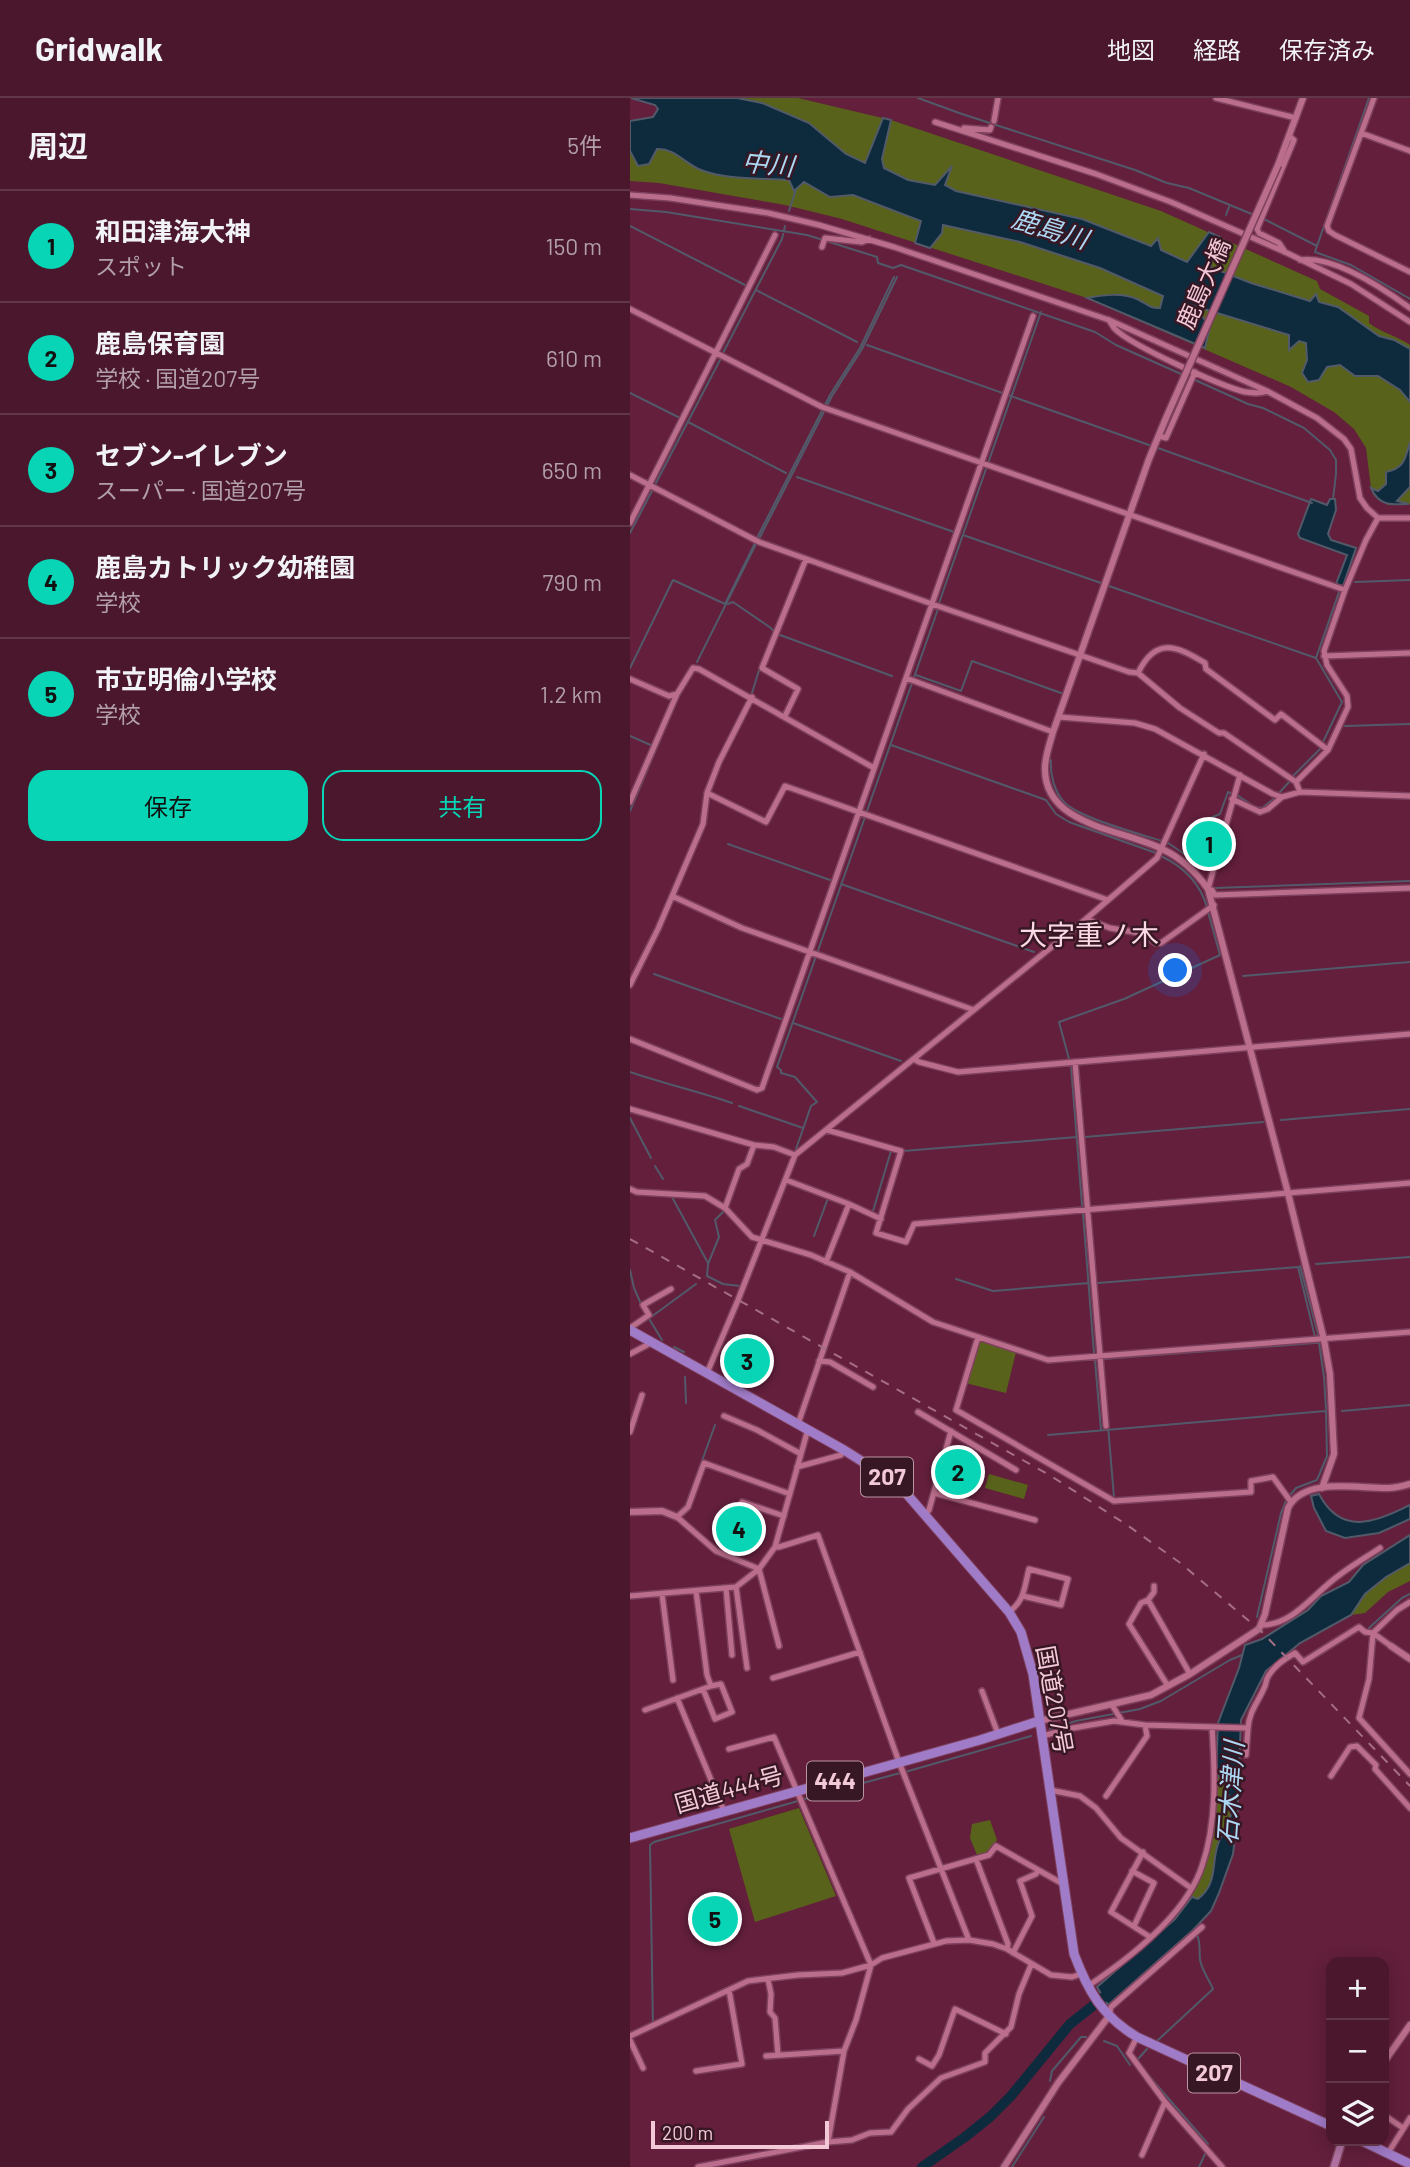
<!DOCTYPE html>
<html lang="ja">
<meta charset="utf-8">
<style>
:root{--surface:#4a172d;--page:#512035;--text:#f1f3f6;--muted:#b29faa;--line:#613649;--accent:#07d5b5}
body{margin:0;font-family:Barlow,"Noto Sans JP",sans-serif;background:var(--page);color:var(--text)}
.controls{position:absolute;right:21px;bottom:21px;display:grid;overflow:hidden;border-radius:14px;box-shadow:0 4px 18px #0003}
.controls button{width:63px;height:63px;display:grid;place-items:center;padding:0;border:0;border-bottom:2px solid var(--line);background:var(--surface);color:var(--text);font:35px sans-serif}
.scale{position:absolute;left:21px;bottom:18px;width:178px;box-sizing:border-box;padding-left:7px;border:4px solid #f4c9d7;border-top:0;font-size:19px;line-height:24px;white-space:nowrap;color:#f4c9d7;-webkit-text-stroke:5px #361723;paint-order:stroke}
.you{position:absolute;left:546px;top:873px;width:24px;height:24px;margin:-18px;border:5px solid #fff;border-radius:50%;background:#1a73e8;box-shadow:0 0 0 10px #1a73e833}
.badge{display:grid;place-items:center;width:46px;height:46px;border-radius:50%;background:var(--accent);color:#111;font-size:23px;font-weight:700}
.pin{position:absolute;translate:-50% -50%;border:4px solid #fff;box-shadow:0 2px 7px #0006}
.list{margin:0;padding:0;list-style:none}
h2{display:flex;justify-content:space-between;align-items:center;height:91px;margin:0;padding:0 28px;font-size:30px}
h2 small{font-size:23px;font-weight:400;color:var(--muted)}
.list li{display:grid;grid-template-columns:46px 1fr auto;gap:21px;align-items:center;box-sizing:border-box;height:112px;padding:0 28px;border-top:2px solid var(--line)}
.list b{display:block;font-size:26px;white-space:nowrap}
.list p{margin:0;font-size:23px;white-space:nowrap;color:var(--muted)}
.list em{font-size:23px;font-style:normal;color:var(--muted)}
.actions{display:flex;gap:14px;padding:21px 28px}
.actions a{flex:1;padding:16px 0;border:2px solid var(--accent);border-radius:21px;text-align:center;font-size:24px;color:var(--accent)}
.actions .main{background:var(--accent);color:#111}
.icon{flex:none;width:38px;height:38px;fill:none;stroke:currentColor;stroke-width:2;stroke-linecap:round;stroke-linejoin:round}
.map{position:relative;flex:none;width:780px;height:2069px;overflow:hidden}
header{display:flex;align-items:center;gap:42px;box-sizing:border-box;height:98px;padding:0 35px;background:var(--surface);border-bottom:2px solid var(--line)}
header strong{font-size:33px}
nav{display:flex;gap:38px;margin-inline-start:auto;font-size:24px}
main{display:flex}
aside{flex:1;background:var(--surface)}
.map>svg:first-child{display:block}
</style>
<header>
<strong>Gridwalk</strong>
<nav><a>地図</a><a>経路</a><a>保存済み</a></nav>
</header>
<main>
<aside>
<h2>周辺<small>5件</small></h2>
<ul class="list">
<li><span class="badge">1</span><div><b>和田津海大神</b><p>スポット</p></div><em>150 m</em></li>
<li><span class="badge">2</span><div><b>鹿島保育園</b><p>学校 · 国道207号</p></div><em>610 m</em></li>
<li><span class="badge">3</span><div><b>セブン-イレブン</b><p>スーパー · 国道207号</p></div><em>650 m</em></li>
<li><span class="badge">4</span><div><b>鹿島カトリック幼稚園</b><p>学校</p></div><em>790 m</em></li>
<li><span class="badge">5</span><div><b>市立明倫小学校</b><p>学校</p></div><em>1.2 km</em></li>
</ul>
<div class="actions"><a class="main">保存</a><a>共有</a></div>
</aside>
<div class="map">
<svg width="780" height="2069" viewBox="0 0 780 2069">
<rect width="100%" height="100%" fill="#631f3c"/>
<!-- green -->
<path fill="#59621a" d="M83 0H168L261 22 531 113 687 183 690 191 739 218V225C752 235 765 237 780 247V257L238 76Z
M0 37 381 128 780 282V406L758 407 744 398 741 390 736 350 724 331 704 314 661 289 457 200 212 121 155 107 29 85 0 83Z
M348 1242 386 1254 376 1295 335 1285Z
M359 1376 398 1387 394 1401 355 1390Z
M780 1446V1483L758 1494 735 1515 721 1517 670 1545 636 1573 623 1596 629 1564Z
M588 1625 601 1715 582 1791 545 1821C550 1814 557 1807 561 1799 593 1749 586 1682 588 1625Z
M169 1710 206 1798 125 1824 99 1731Z
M360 1722 367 1742 358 1755 347 1757 340 1740 342 1726Z"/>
<!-- water -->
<path fill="#0d2b3c" stroke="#525a6a" stroke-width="2" d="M1 0H107L132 5 179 25 216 56 235 65 253 20 261 22 252 61 254 70 278 82 305 87 322 68 315 87 326 93 452 121 521 148 528 140 531 152 557 164 579 134 590 139 580 169 621 185 680 203 686 196 689 204 708 209 749 238 764 242 780 251V304L770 292 748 278H725L710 267 697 269 689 282 678 284 672 275 677 262 676 245 669 243 659 252V237L561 207 553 208V214L562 220 571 217 580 228 575 250 457 200C474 197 492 194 509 202 517 206 521 211 530 210L533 198 470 170 390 144 313 127 312 135 300 150 285 145 291 123 223 97 200 99 174 84 164 93 159 82C132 80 96 82 71 72 55 66 45 50 27 51L19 66 8 68 0 53V23L23 19 28 11 25 7Z
M780 344V389L767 403 779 406C761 407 749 408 741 390L748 393 756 386V374C776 370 775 359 780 344Z
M681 401 697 407 700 401H705L706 412 698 436 701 442 726 450 713 488 706 486 717 457 670 440 668 436Z
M689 1396C711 1438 745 1425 780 1407V1421L749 1435 715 1440 696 1433 684 1410 681 1398Z
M780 1437V1465L756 1479 735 1496 721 1517 670 1545 636 1573 611 1622 607 1722 603 1756 589 1795 581 1813 563 1832 478 1907 467 1889 545 1821 562 1799 568 1801C588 1785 581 1767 588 1746 591 1736 599 1729 601 1716 602 1706 597 1694 596 1684L586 1676 588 1625 609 1570 615 1547 632 1541 678 1512 691 1498 719 1484 733 1467Z"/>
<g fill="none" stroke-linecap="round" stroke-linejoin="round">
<!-- stream -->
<path stroke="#525a6a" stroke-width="2" d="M288 0 332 16 505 72 537 85 559 90 624 117
M0 111 36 114 177 137 247 159 248 165 263 170 271 167 465 234 486 247 560 280
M159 113 166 91
M596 117 599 109
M632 120 687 148 685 154 721 167 780 201
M0 128 115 187
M687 148 739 0
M126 192 227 244
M237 247 519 347
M93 255 152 141 155 128
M565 282 618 306 633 310 674 330 700 352 706 362V376L703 401
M0 295 48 319
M58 324 156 375
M528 350 682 405
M167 379 324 434
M26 385 90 262
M0 435 22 393
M333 437 471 485
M127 440 200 297 230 250 264 179
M129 441 202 298 232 251 267 179
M725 484 780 482
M479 488 686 560
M309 505 411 214
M98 506 103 504 141 530 144 534
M150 537 262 578
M67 564 126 446
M0 570 43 482 95 506 125 445
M286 577 331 593 342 563 431 595
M122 595 130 569
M715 628 780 626
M0 638 23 648
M693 644 712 604 686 560 710 491
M261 647 416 702 426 716 439 724 526 755
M421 662C420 676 424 693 434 704 447 719 510 736 532 743
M663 678 691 650
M649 695 660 683
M607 697 625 709 632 710 645 700
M0 713 43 611
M237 713 308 511
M538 745 556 757 573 723 590 716 598 694 600 695
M98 746 200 782
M531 758C552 768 570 785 577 809
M211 786 404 854
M585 790 780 783
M24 876 151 921
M613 878 780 864
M163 925 271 963
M439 961 429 924 494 901 590 857 578 814
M441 968 452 1107
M0 974C34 986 68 993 102 1005
M109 1008 173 1030
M0 1020 21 1060
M651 1022 780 1011
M455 1039 633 1024
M273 1053 447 1039
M163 1054H165L181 1008 187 1004 165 979 151 975V972L147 969 235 719
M121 1062 126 1050H132
M25 1068 33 1081
M42 1099 78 1165
M94 1113 85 1122 89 1139 78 1166 77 1178 93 1186 110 1188
M243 1113 261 1053
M453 1116 464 1255
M184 1138 198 1100
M686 1166 780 1159
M0 1172 4 1190 15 1215
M326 1181 363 1193 459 1185
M468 1185 668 1169 685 1239
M18 1219 32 1242
M21 1219 66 1186
M685 1245H689L694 1279 696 1311
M44 1249 54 1254
M465 1263 471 1332
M473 1263V1261L685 1245 688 1236 670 1168
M55 1279 56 1305
M712 1313 780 1307
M478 1328 484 1399
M418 1337 696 1313 697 1358 687 1382 666 1390 661 1396
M56 1407 85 1327
M627 1519 651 1415 656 1403
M739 1530 772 1500 780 1496
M420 1631 446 1623 510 1611 531 1603 600 1562 612 1557
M275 1674 401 1638
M174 1701 270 1675
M2 1940 23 1930 20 1747 24 1744 168 1703
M474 1943 487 1948 500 1967
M527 1943 583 1891C579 1882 572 1872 570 1862 569 1853 571 1846 567 1837
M507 1962 517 1951
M519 1978 578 2046
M420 1983 422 1973 451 1939H456
M382 2069 414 2019
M569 2069 575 2056"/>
<!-- river -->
<path stroke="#0d2b3c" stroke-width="10" d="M292 2069 335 2039 360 2019 381 1998 440 1926 474 1899"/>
<!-- minor casing -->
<g stroke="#7d405d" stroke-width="8">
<path id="minor" d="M586 0 666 20
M744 0 697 128 699 133 705 137 780 174
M364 23 368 0
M305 24 466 76 541 104 655 154 721 186 780 224
M334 30 360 32 361 29
M731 35 780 53
M0 97 40 100 138 115 189 127 264 149 479 222 637 293 687 320 714 341 721 351 730 400 737 410 748 420H780
M192 149 195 140 232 144 239 141
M655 154 649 145 629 135 627 131 664 42 659 38
M670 162C703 157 754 191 780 210
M0 211 192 309 715 492
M479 222C481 225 483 229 485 231 502 248 591 288 615 294 623 295 630 296 637 293
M529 338 536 340 565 274
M0 377 129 444 302 506 499 574 508 575 550 610 589 635H594L666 684 670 694
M0 425 145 137
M694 558 780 555
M508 575C526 538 547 548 575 565L576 571 645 622 651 616 698 652
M276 580 423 634
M0 581 39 598 47 596
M155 618 168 591 132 570 176 461
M429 619 505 625 525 631 643 696 652 699 670 694 780 698
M610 677 578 791 582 792 585 797 780 790
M666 684 698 652 718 609 717 598 697 567 694 553 715 492 736 442 748 420
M77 695 136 724 155 688 478 802
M602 701 630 714 638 711 652 699
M0 704 47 596 63 570 69 571 244 670
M42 798 112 830 344 912
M456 821 480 830 510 835 526 845H531L584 807
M0 887 28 831 73 726 77 695 89 664 122 599
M0 941 127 992 132 990 403 218
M284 961 289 964 328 974 780 936
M445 964 476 1328
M0 1011 124 1047 144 1049 165 1057
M197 1032 271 1053 246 1135 276 1144 284 1126 780 1085
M156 1082 219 1106
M0 1091 7 1094 75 1098 95 1110 122 1139 181 1157 220 1174 303 1224 418 1262 780 1234
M95 1110 109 1071 117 1066 124 1047
M196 1164 219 1106 251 1121
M0 1230 19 1217 13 1207 41 1191
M348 1239 326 1312 484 1403 621 1394V1383L643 1379 661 1404
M0 1256 17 1247 20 1243
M189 1263 200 1264 243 1289
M77 1275 108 1202 165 1057 456 821 527 760 574 656
M288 1314 386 1372
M94 1318 127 1332 171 1356
M168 1326 220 1174
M0 1334 12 1297
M167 1369 211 1357 214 1352
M304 1395 405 1422
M112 1404 154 1418
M295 1417 299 1412 321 1333
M145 1449H149L188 1437 269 1664 339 1842
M129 1471 86 1453 47 1419 58 1409 74 1365 160 1396
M129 1471 149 1548
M524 1488V1494L518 1502 511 1505 499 1526 538 1588
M106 1489 117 1570
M96 1490 102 1557
M32 1496 43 1582
M0 1498 106 1489 129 1471 145 1449 178 1331
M518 1502 560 1576
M780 1504 767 1512 743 1535 739 1581 729 1620 780 1676
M379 1514C395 1502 394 1490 399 1471L438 1481 431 1507 393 1498
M632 1527C659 1527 677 1504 696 1488 712 1473 732 1462 750 1450
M143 1580 230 1554
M73 1591 85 1621 102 1614 91 1586 81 1588
M352 1593 368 1636
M47 1600 94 1713
M482 1607 492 1623
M15 1612 81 1588 77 1577 66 1493
M412 1638 443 1630 484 1623 515 1627 618 1630C619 1613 629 1603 635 1588 637 1582 636 1581 639 1577 645 1567 656 1560 665 1555L673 1564 729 1529 735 1534 743 1535 761 1548
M99 1651 144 1639 241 1867 226 1922 214 1953 198 2044
M616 1657 618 1630
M701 1678 720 1649 727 1648 746 1667 745 1671 780 1710
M420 1692 450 1698 466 1710 491 1740 561 1790
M476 1698 517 1638 515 1627
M513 1754 481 1814 520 1839
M346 1761 378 1846 377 1851
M502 1773 524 1785 504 1828
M304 1845 279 1780 359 1757 366 1748 433 1786
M383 1855 402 1818 390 1783 406 1776 408 1772
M138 1881 141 1896 140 1914 145 1920 148 1957
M458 1888C500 1860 556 1817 572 1768 587 1725 585 1674 582 1629
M479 1918 481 1909 572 1829
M0 1938 118 1883 168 1877 212 1875 241 1867 252 1860 316 1843 339 1842 363 1846 377 1851 421 1877 442 1879 451 1876
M507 1939 499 1955 535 2004 592 2069
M0 1942 13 1970
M136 1958 214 1953
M289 1961 302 1968 309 1957 325 1911 376 1936
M66 1973 112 1966 99 1892
M754 2017 773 2030
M758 2055 780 2020
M512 2057 535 2004
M68 2069 198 2044 222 2042 240 2035 261 2034 278 2011 311 1980 355 1964V1955L381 1929 389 1896 401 1867"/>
</g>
<!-- tertiary casing -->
<g stroke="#7d405d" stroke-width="9">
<path id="tertiary" d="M648 67 673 0
M536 320 519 361 423 634C420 645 415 658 415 670 414 729 495 731 534 752 553 761 566 774 578 791L658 1095 694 1242 700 1276 704 1356 692 1390
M0 1414 32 1413 47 1419
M761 1548 780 1561
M409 1623 521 1597 560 1576 629 1531 635 1516 658 1410C674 1378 730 1391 758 1390 765 1390 773 1388 780 1386
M754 1964 780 1927
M374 2069 428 1985 479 1918"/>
</g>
<!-- secondary casing -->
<g stroke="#7d405d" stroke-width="10">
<path id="secondary" d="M704 2069 712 2043"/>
</g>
<!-- trunk casing -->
<g stroke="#7d405d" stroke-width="11">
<path id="trunk" d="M0 1232 214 1352 260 1381 275 1394 379 1514 391 1534 403 1576 444 1856C458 1893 472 1918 507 1939L701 2028
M0 1740 350 1642 409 1623
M732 2043 780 2066"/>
</g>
<!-- minor -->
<use href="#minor" stroke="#bb6e8b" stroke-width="5"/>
<!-- tertiary -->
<use href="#tertiary" stroke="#bb6e8b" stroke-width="6"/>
<!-- secondary -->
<use href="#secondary" stroke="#b173a2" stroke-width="7"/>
<!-- trunk -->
<use href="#trunk" stroke="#a07bc7" stroke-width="9"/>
<!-- rail -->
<path stroke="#a66e84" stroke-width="2" stroke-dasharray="9 9" stroke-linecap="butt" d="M0 1141 421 1378 497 1427 549 1464 631 1533 780 1688"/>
<!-- tertiary-bridge casing -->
<g stroke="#7d405d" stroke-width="9" stroke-linecap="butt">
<path id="tertiary-bridge" d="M536 320 648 67"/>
</g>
<!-- tertiary-bridge -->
<use href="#tertiary-bridge" stroke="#bb6e8b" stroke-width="6"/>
</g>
<g text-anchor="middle" stroke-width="5" stroke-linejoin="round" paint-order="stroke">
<!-- shield labels -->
<g fill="#361723" stroke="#bb94a1" stroke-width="2">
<rect x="231" y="1359.5" width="52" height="39" rx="5"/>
<rect x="177" y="1663.5" width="56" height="39" rx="5"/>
<rect x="558" y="1955.5" width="52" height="39" rx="5"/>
</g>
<g font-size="23" font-weight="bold" fill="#f4c9d7">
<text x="257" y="1387">207</text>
<text x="205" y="1691">444</text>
<text x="584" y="1983">207</text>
</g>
<!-- street labels -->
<g font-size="24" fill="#f4c9d7" stroke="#361723">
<text transform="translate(574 186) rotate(-66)" y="8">鹿島大橋</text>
<text transform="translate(424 1602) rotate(80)" y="8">国道207号</text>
<text transform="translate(99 1692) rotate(-16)" y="8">国道444号</text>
</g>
<!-- water labels -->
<g font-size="26" font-style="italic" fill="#acd7f2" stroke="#361723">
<text transform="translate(138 66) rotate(6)" y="9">中川</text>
<text transform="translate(420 131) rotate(17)" y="9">鹿島川</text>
<text transform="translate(601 1695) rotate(-86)" y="9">石木津川</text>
</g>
<!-- quarter labels -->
<g font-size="28" fill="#fcd9e4" stroke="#361723">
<text x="459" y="847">大字重ノ木</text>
</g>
</g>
</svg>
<div class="controls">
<button>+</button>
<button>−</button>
<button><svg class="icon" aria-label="layers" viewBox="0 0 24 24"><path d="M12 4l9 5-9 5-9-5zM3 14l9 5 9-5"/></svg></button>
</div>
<div class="scale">200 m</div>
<div class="you"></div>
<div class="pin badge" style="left:579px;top:746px">1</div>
<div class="pin badge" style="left:328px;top:1374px">2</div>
<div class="pin badge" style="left:117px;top:1263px">3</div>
<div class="pin badge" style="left:109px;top:1431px">4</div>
<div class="pin badge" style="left:85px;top:1821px">5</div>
</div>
</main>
